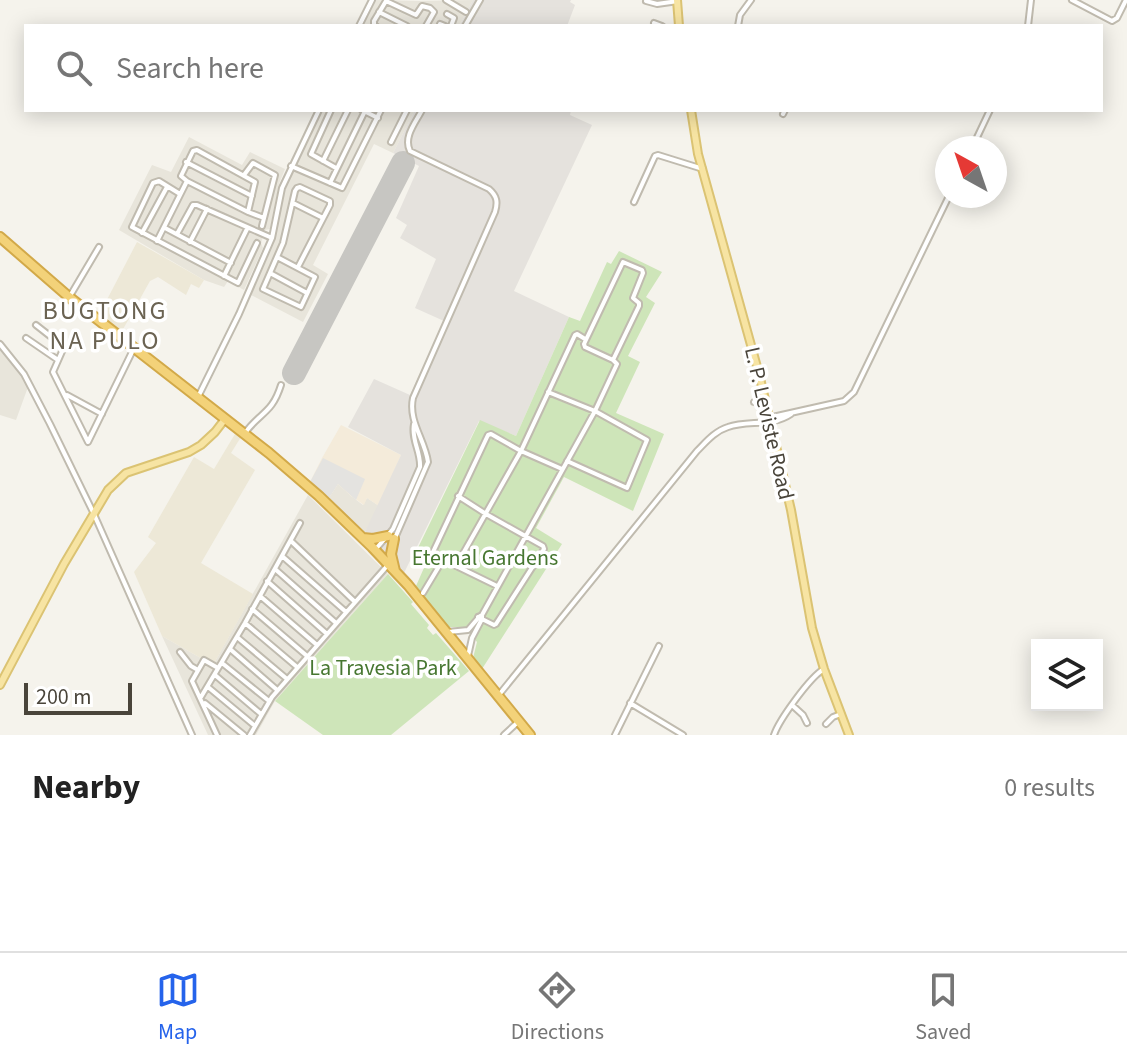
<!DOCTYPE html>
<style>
:root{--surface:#fff;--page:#f2f2f2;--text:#222;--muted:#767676;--line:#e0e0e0;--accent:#2563eb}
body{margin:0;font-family:"Source Sans 3",sans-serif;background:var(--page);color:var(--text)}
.controls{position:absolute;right:24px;bottom:24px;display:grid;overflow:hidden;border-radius:0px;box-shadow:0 4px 20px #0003}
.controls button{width:72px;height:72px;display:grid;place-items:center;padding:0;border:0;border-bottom:2px solid var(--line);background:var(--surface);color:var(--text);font:40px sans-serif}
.compass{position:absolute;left:935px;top:136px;width:72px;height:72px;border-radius:50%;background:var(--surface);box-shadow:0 4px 20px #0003;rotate:320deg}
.scale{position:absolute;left:24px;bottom:20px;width:108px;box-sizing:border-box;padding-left:8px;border:4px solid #49443a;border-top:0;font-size:22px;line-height:28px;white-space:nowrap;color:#49443a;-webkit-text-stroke:6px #fff;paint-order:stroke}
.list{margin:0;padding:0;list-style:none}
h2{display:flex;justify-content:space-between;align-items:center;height:104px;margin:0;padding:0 32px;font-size:34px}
h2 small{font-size:26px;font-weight:400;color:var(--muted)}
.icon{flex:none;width:44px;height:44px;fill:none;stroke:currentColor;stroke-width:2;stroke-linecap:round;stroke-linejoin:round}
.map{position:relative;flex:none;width:1127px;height:735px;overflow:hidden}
.search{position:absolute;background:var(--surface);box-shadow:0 4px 20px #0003;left:24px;right:24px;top:24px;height:88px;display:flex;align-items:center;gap:20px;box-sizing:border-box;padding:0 28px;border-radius:0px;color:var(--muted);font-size:30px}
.sheet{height:216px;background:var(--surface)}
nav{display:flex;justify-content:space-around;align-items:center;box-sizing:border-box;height:112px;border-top:2px solid var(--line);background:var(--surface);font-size:22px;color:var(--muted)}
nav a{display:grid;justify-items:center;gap:4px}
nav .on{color:var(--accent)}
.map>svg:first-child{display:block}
</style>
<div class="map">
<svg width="1127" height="735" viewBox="0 0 1127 735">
<rect width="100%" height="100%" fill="#f5f3ec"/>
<!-- residential -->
<path fill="#e8e5db" d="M375 0 420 1 473 0 459 26H363Z
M322 110H415L393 153 374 144 313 265 328 274 303 322 251 295 274 243 286 186Z
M189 137 242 165 250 152 285 169 279 184 270 229 265 230 261 243 263 248 244 290 228 281 224 287 204 280 119 230 152 165 171 172Z
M0 346 22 374 28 387 16 420 0 415Z
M338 484 351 496 363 505 367 498 379 506 364 534 329 498Z
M308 495 388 574 275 701 256 735H208L162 636 213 665Z"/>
<!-- commercial -->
<path fill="#f4ebda" d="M341 425 401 455 379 506 367 498 364 505 351 496 338 484 329 498 310 482 322 458Z"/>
<!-- industrial -->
<path fill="#e5e2dd" d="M473 0H571L570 2 575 5 567 26H459Z
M415 110H571L570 115 592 125 514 291 569 317 516 436 479 421 404 573 364 534 401 455 348 427 374 379 410 395 444 321 415 308 436 259 400 238 407 225 396 218 419 166 393 153Z"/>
<!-- education -->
<path fill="#ede8d7" d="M137 242 204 280 199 288 191 284 186 295 158 277 150 281 122 331 99 315Z
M235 434 241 437 231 453 255 470 201 563 253 594 213 665 162 636 134 572 156 543 148 537 194 457 214 469Z"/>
<!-- green -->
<path fill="#cee5b9" d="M619 251 662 272 646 297 655 303 628 356 640 362 616 413 664 434 633 511 564 477 536 528 562 544 482 669 473 658 477 642 465 627H448L416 586 427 561 415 554 480 420 516 436 569 317 580 321 607 262 611 264Z
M388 574 413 602 411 604 429 625 427 628 433 635 436 633 469 671 391 735H323L275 701Z"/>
<!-- parking -->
<path fill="#e4e3e0" d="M323 458 365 479 356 500 338 484 329 498 310 482Z"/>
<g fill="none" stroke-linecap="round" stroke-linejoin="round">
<!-- runway -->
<path stroke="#c7c6c2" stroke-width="24" d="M294 373 403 163"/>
<!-- minor casing -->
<g stroke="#c0bbaf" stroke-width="8">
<path id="minor" d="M446 0 466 12
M1072 0 1112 21 1117 18 1126 0
M646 1 657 4 678 1
M379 12 407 26
M447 14 454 18 451 26
M654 23 662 26
M440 24 445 26
M359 26 372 0
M376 26 374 25V21L386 1 416 15 422 6 430 8 434 12 426 26
M465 26 480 0
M738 26 740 15 751 0
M1028 26 1031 0
M331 110 311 154 336 168
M362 110 378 118
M783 114 785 110
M391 142 407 110
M972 148 990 110
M197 150 255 182 248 212 187 181 181 176 193 151Z
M323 161 348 110
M186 162 252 196
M291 166 342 188 381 110
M244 175 253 163 275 175 262 226
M330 183 365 111
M180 194 159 181 153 183 132 227 238 283 257 243
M634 202 655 156 658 155 703 169
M293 203 323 218
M248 212 264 218
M165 228 231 263
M142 233 167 187
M177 234 193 205H197L272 238
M157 241 187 181
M190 242 207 209
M277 257 315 277 301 307 263 289 283 243 295 191 297 188 300 187 330 201V205L298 267
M270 273 307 293
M224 276 247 229
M70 296 99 247
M36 325 64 347 53 372 88 442 133 350
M26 338 58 360
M0 344 24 374 50 424 93 512 192 735
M548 392 595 411 647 440 627 488 567 461
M67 395 102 414
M198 397 239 314 272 238 282 188 319 110
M754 402 766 406
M768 418 844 401 854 392 949 196
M245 433C260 412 272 414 281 385
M458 496 486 514 543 546 544 549 496 624 494 625 478 617
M395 538 428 462C425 440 408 421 413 398L495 212C498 202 497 196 489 189L410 151C403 137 416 122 422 110
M291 541 355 602
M375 550 393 529 420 467C421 452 411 440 414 424
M282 556 346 612
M456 566 521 451 575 335 577 334 585 339
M275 569 336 623
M267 581 327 634
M497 586 456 566 433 552 488 435 491 434 521 451 562 469
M423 593 444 558
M260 596 317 645
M252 609 307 656
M245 623 297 667
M448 632 468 630 480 616
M237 637 287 679
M230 649 276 689
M180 652 191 666 198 670
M468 656 472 638 482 619V615L595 411 617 364 613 360 639 306V303L633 298 643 273 642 270 623 262 584 344 585 347 613 360
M222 663 269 701
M215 675 261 714
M208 687 255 726
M498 696 697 451C706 442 715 431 728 427 748 420 772 427 791 414
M201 697 245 623 300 523
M205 703 244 735
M630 703 683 735
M792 705 803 715 807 723
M826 724 833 717 841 714
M217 735 192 681 204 660 218 668
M250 735 272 697 387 566
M504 735 519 721
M615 735 659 646
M774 735C779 720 810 677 824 669"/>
</g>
<!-- major casing -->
<g stroke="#dbc373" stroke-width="10">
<path id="major" d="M677 0 679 26
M691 110 698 154 759 374 791 510 812 628 824 669 849 735
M0 685 64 564 108 490 126 473 189 452 201 445 215 432 225 419"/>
</g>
<!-- highway casing -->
<g stroke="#d2a949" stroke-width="12">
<path id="highway" d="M0 237 69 297 269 453 319 496 372 547 408 585 530 735
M363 538 373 539 388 536
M394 539 391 554 395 571"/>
</g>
<!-- minor -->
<use href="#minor" stroke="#fff" stroke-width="4"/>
<!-- major -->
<use href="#major" stroke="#f7e4a3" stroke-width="6"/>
<!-- highway -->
<use href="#highway" stroke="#f3d279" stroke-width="8"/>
</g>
<g text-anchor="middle" stroke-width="7" stroke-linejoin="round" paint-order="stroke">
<!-- street labels -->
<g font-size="22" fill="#49443a" stroke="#fff">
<text transform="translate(770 423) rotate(77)" y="8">L. P. Leviste Road</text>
</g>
<!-- park labels -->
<g font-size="22" fill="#477731" stroke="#fff">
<text x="485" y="565">Eternal Gardens</text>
<text x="383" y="675">La Travesia Park</text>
</g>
<!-- quarter labels -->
<g font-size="26" letter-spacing="2" fill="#6b6352" stroke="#fff">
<text x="105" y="319">BUGTONG<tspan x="105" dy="30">NA PULO</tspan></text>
</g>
</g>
</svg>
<div class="controls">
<button><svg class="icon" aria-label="layers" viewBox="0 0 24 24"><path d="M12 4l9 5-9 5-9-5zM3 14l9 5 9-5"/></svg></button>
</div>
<svg class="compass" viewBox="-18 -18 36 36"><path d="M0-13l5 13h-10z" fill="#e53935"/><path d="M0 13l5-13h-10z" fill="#767676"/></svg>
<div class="scale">200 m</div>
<div class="search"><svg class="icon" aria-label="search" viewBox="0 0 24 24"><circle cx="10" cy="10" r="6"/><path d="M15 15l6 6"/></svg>Search here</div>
</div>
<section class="sheet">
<h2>Nearby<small>0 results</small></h2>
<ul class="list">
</ul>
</section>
<nav>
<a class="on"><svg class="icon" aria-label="map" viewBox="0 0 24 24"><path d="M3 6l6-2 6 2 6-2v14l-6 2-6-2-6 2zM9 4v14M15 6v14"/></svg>Map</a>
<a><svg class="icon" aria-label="directions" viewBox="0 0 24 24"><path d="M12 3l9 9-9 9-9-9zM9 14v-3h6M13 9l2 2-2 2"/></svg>Directions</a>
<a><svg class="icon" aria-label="saved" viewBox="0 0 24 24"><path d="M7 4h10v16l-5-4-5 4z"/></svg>Saved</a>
</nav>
